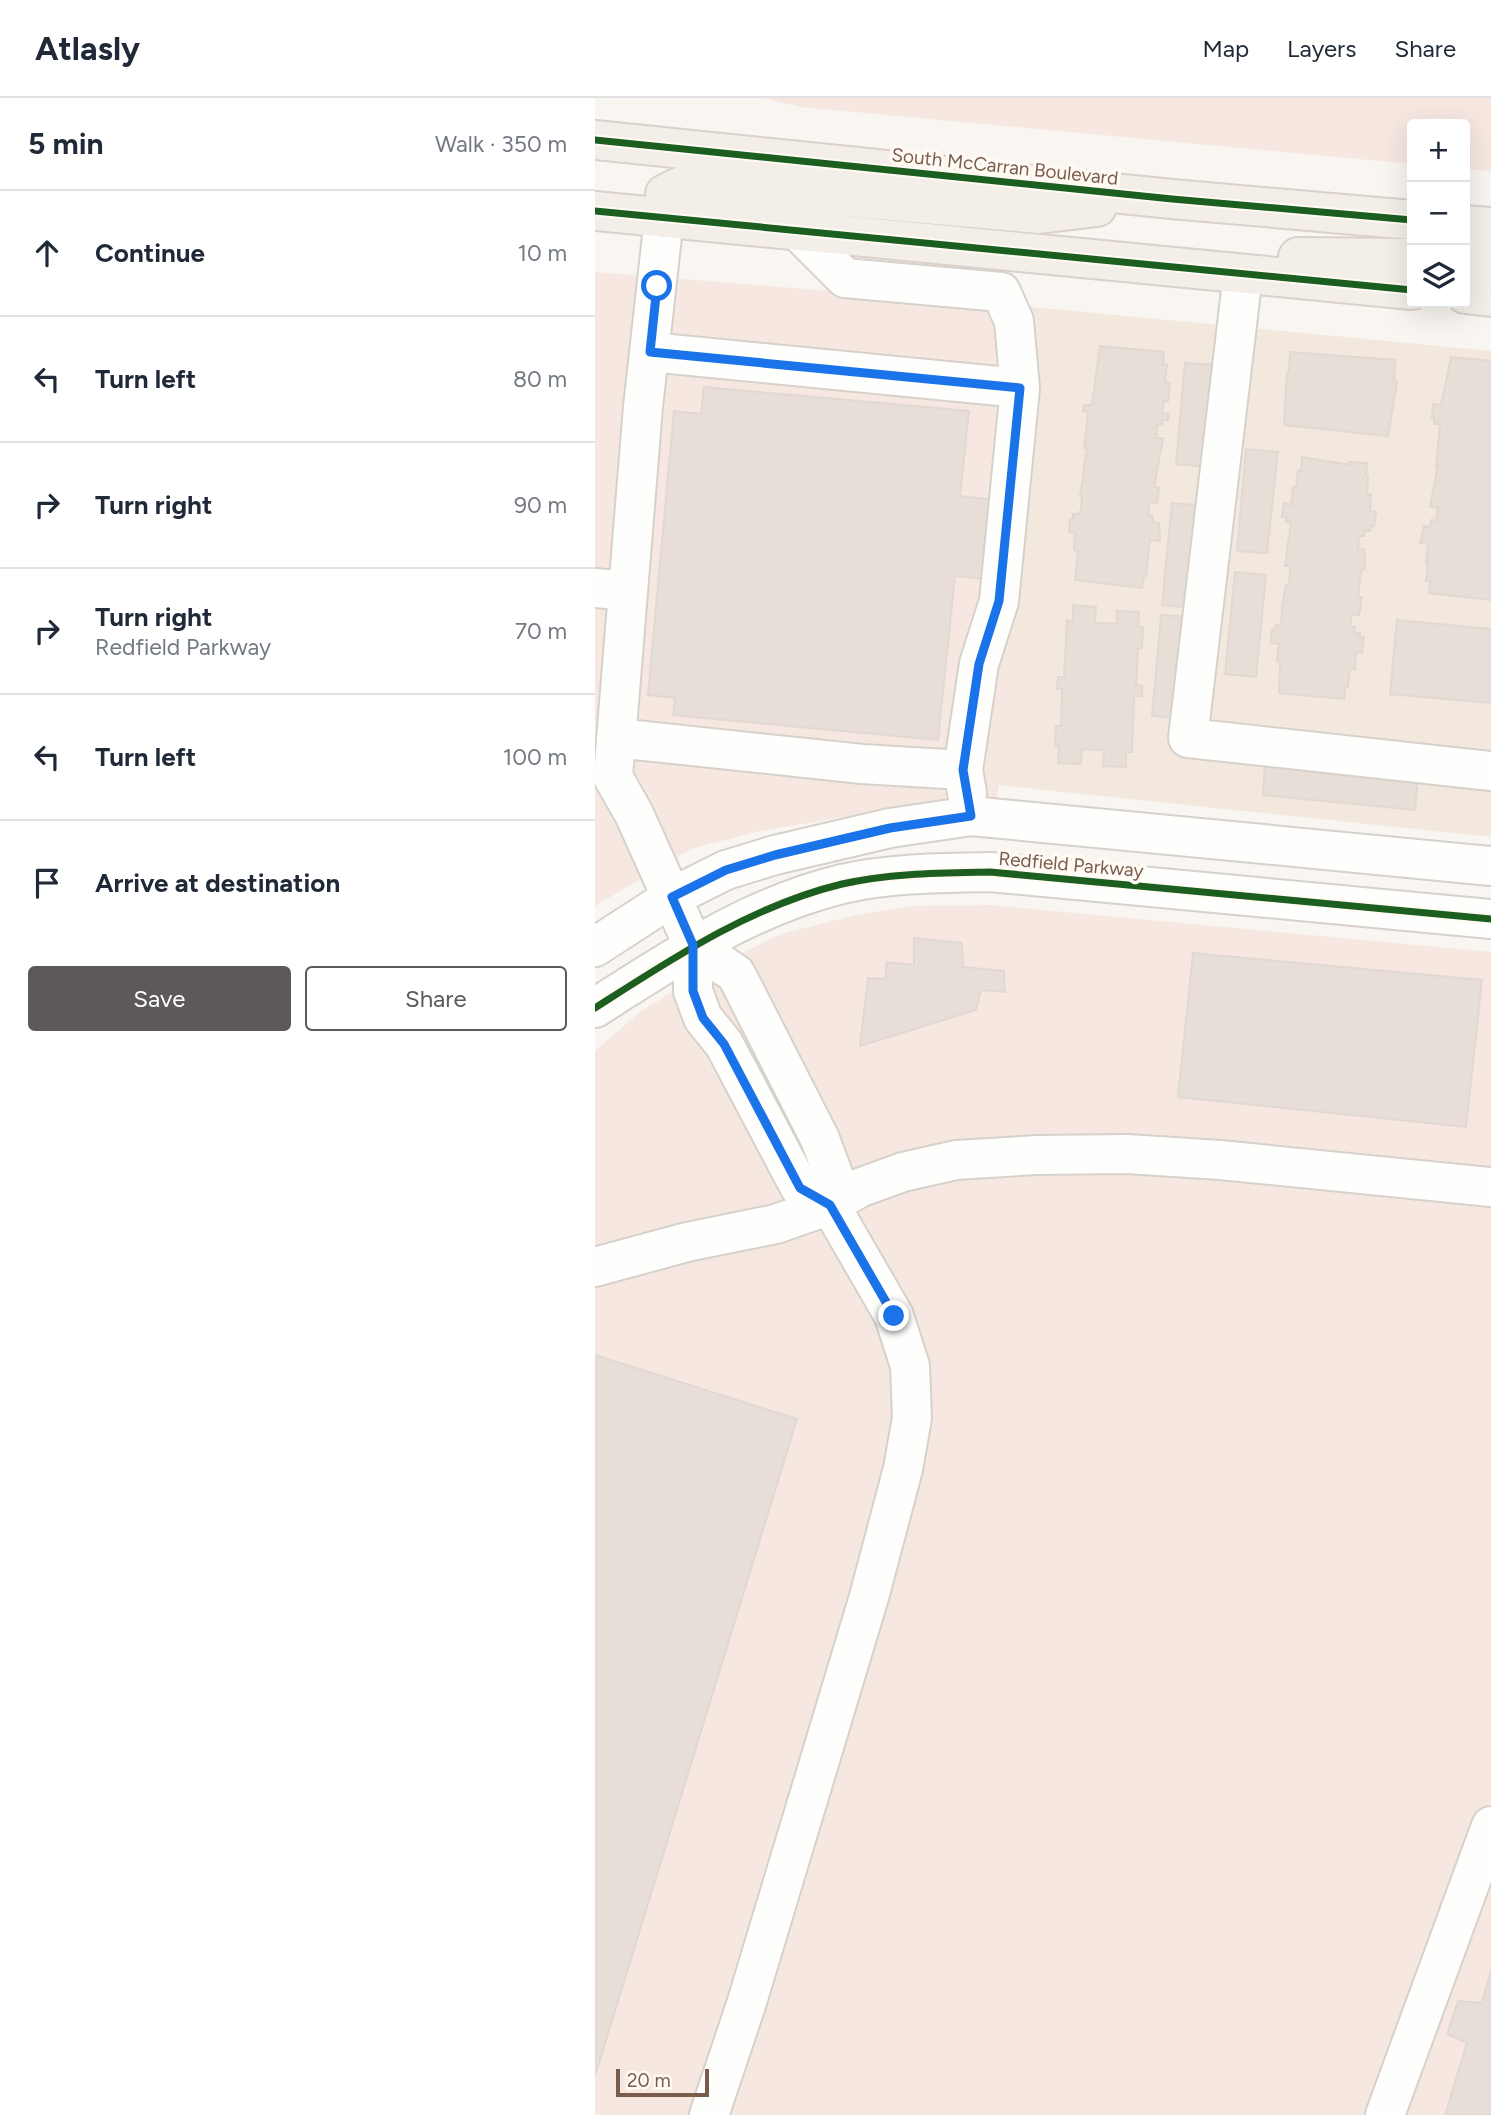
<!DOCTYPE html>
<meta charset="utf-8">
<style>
:root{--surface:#fff;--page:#f2f2f3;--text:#1f2937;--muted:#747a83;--line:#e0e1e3;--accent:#5c585b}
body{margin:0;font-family:Figtree,sans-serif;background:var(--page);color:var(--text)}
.controls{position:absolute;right:21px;top:21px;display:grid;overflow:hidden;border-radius:7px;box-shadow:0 7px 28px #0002}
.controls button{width:63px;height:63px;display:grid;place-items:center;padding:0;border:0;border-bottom:2px solid var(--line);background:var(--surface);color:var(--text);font:35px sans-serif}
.scale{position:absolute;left:21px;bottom:18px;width:93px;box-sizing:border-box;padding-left:7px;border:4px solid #7a5c4d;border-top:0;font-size:19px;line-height:24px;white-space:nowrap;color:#7a5c4d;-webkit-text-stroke:5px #fffaf3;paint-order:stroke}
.stop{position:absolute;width:21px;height:21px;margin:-16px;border:5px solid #1a73e8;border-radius:50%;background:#fff}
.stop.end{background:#1a73e8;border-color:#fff;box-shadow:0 2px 7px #0008}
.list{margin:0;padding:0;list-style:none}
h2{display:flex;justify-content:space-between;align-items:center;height:91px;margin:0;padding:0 28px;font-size:30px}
h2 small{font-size:23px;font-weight:400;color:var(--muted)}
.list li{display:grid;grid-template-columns:46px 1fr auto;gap:21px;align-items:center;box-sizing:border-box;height:126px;padding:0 28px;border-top:2px solid var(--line)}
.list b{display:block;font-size:26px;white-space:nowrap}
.list p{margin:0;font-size:23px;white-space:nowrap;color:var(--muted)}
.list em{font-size:23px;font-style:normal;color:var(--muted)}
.actions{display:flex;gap:14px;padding:21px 28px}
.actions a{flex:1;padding:16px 0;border:2px solid var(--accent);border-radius:7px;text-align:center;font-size:24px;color:var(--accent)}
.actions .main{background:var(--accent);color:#fff}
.icon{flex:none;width:38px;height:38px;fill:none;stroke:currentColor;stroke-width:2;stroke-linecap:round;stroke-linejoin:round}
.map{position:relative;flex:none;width:896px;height:2017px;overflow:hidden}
header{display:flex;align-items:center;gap:42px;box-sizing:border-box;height:98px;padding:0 35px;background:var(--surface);border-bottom:2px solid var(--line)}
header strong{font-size:33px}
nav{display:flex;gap:38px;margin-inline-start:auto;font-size:24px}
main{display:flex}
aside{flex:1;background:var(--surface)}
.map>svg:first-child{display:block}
</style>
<header>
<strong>Atlasly</strong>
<nav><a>Map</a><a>Layers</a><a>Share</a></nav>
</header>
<main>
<aside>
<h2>5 min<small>Walk · 350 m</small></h2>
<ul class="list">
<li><svg class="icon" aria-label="ahead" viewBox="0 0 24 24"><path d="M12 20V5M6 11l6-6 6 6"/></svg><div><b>Continue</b></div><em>10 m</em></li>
<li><svg class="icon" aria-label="left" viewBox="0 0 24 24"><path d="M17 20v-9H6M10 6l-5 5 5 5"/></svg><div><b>Turn left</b></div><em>80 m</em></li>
<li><svg class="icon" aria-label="right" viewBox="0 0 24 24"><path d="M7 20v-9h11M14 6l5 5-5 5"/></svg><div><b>Turn right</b></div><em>90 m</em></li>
<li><svg class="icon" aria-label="right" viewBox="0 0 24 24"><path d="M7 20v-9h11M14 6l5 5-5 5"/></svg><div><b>Turn right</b><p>Redfield Parkway</p></div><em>70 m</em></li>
<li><svg class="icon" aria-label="left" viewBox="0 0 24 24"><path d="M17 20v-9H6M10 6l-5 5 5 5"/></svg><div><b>Turn left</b></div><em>100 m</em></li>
<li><svg class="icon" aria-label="arrive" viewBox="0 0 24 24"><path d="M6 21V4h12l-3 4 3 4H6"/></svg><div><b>Arrive at destination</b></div></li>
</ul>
<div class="actions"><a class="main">Save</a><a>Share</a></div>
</aside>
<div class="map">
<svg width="896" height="2017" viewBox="0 0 896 2017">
<rect width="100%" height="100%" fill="#f9f5f0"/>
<!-- residential -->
<path fill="#f2e8de" d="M447 210 896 253V739L403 687Z"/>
<!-- commercial -->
<path fill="#f6e8e1" d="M168 0H896V73L870 71V26H817V66L206 9Z
M0 174 447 210 402 706 316 708 165 733 96 751 0 808Z
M394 807 896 854V2017H0V953L45 914 111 873 186 836 261 817 316 808Z"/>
<!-- building -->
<path fill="#e6ded7" stroke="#e2d8d2" stroke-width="2" d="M505 248 569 254 568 266 572 267 570 284 575 285 573 303H569L567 315 574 316 573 322H567V327L562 326 561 340H568L559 389 564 390 562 405 554 404 553 417 558 418V424L564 425 565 443 555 442 551 478H549L547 490 480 482 483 453 479 452 480 435 474 434 475 421H478V416H484L486 411 487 398H485L492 350H489L493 314 488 313 489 307H497Z
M695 254 800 262 799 284H802L793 338 689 327 692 274 694 273Z
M856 259 896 263V502L834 495 835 483H831L833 465H831L833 446 825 445 829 428 835 429 836 422 841 423 843 410 835 409 843 368 841 369 845 326H839V319L837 320 838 306 846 307Z
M590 265 623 267 613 369 581 366Z
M109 289 374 313 365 398 399 402 391 481 360 478 343 642 78 617 80 600 53 597 79 313 106 316Z
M651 351 683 354 672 455 642 453Z
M707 359 754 367V364L772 365 771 377 773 378 772 396H776L775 413 781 414 779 428H776L775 433H769V438H764L763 451 769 452 770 461 769 472H766L763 499H767L764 517 757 516 755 528 760 529 759 535H765V539H769L767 555 761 554 760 571H755L753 589H750L749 601 684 595 685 564 682 563 684 546 676 545 677 532 680 531 681 527H686L687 508 691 487H694L695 468H690L696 424H691V419H687L689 405 696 407 698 389H701L703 372 706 373Z
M577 405 609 408 599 510 567 507Z
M640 474 671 477 661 579 630 576Z
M478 507 501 509 500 525 522 526V513L544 514 543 529H548L547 550H543L541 587 547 588V598H539L537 654H531V669L508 668 509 652 487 651 486 666 463 665 464 648H460L461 628H466L467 591H462L463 579H469L472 522 478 523Z
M566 517 598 519 589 621 557 618Z
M802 522 896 531V605L795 596Z
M670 666 823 680 820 712 668 697Z
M319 840 367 845 368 869 409 873 410 894 386 892 381 912 265 948 273 880 290 881 292 864 319 867Z
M598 855 887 882 871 1029 583 999Z
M0 1257 202 1321 0 1978Z
M896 1872V2017H850L872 1945 852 1936 863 1903 887 1905Z"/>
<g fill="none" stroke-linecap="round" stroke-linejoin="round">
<!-- minor casing -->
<g stroke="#d7d1cb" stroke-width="42">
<path id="minor" d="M69 120 48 309 18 679 39 716 98 847V893L108 920 129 946 205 1090 235 1107 299 1218 315 1268 317 1320 308 1371 274 1499 151 1907 114 2017
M203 133 250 180 406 194 419 223 425 290 404 503 384 566 368 672
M648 176 593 640 896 673
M55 254 425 290
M0 490 32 493
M21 640 267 666 368 672 372 695
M98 847 141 876 225 1041 238 1076 235 1107
M0 849 77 799 131 772 180 757 295 730 376 718 896 768
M0 910C78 860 156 808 247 786 295 775 346 775 395 774L896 821
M0 1169 92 1144 181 1126 235 1107 264 1090 308 1074 361 1062 442 1057 532 1056 625 1062 896 1089
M790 2017 896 1728"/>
</g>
<!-- major casing -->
<g stroke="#dad1cc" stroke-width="42">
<path id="major" d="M0 42 577 101 817 122
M0 113 817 192
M69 120 70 96 93 85 444 116 502 109
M870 127 896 129
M703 159 817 160
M870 164 896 166
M870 196 896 199"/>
</g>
<!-- minor -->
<use href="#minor" stroke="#fefefd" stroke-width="38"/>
<!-- major -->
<use href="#major" stroke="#f3eee8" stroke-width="38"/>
<!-- cycleway casing -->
<g stroke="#fffaf3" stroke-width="11">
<path id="cycleway" d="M0 42 577 101 817 122
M0 113 817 192
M0 910C78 860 156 808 247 786 295 775 346 775 395 774L896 821"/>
</g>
<!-- cycleway -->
<use href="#cycleway" stroke="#1b5e20" stroke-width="7"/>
</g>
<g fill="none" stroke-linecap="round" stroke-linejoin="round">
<!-- route -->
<path stroke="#1a73e8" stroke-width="9" d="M62 188 55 254 425 290 404 503 384 566 368 672 376 718 295 730 180 757 131 772 77 799 98 847V893L108 920 129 946 205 1090 235 1107 299 1218"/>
</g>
<g text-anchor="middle" stroke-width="7" stroke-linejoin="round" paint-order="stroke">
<!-- street labels -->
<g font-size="19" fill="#7a5c4d" stroke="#fffaf3">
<text transform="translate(410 68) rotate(6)" y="7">South McCarran Boulevard</text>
<text transform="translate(476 766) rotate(5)" y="7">Redfield Parkway</text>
</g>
</g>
</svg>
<div class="controls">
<button>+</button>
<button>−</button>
<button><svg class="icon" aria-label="layers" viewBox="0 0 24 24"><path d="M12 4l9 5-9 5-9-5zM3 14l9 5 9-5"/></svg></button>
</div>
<div class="scale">20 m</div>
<div class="stop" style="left:62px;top:188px"></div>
<div class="stop end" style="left:299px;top:1218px"></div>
</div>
</main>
